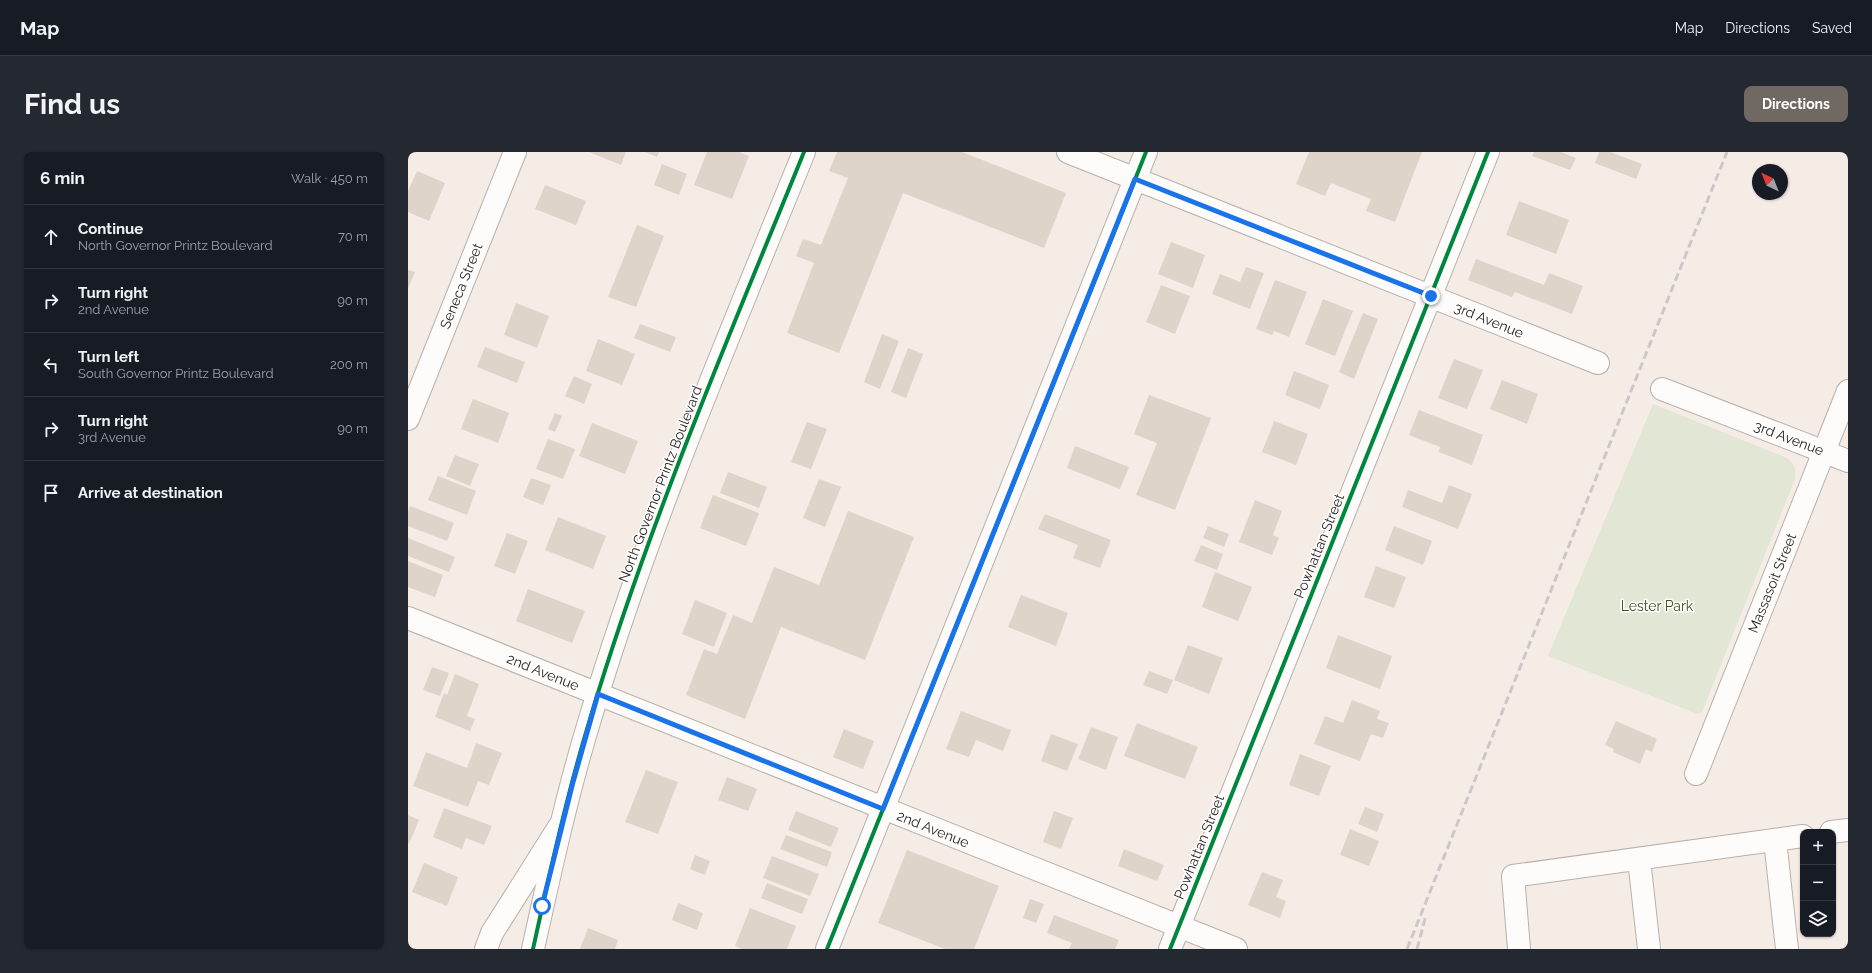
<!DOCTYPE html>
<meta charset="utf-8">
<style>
:root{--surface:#171b24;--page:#242831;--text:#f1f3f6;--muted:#9ea1a6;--line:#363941;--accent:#6f6863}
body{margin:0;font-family:Raleway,sans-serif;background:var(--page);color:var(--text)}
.controls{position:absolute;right:12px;bottom:12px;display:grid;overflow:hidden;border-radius:8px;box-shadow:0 1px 3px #0004}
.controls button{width:36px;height:36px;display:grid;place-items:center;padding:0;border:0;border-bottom:1px solid var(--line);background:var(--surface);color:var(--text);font:20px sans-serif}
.compass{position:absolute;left:1344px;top:12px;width:36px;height:36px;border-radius:50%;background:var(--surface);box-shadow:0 1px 3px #0004;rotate:317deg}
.stop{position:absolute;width:12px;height:12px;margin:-9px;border:3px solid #1a73e8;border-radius:50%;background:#fff}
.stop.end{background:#1a73e8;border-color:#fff;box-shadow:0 1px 4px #0008}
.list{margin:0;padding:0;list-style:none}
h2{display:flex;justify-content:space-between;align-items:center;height:52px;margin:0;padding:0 16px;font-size:17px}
h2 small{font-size:13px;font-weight:400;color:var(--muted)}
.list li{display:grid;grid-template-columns:26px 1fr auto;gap:12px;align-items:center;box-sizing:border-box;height:64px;padding:0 16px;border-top:1px solid var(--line)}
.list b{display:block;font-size:15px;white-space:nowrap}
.list p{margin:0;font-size:13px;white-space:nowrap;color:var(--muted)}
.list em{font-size:13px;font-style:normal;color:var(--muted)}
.icon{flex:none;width:22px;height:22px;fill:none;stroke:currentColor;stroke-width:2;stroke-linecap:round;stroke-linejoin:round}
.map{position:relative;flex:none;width:1440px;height:797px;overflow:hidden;border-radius:8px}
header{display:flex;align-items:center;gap:24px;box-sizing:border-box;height:56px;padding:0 20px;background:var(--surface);border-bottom:1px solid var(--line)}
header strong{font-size:19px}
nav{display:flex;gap:22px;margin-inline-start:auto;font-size:14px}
.intro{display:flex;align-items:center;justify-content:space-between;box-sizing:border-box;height:96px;padding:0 24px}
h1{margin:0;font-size:28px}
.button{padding:10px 18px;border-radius:8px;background:var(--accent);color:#fff;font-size:14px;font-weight:700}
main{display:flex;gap:24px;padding:0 24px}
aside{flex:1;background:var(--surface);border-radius:8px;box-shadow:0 1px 3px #0004}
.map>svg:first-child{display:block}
</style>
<header>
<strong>Map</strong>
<nav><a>Map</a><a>Directions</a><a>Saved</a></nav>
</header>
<div class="intro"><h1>Find us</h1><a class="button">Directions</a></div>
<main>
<aside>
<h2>6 min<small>Walk · 450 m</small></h2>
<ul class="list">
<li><svg class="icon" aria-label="ahead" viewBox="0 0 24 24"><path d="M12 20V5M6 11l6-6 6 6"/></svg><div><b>Continue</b><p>North Governor Printz Boulevard</p></div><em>70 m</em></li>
<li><svg class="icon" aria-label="right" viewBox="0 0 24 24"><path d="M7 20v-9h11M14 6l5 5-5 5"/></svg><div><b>Turn right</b><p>2nd Avenue</p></div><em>90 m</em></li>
<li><svg class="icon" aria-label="left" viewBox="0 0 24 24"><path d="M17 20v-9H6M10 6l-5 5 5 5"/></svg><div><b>Turn left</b><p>South Governor Printz Boulevard</p></div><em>200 m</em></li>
<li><svg class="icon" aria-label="right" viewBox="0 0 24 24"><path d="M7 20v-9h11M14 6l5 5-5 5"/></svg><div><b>Turn right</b><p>3rd Avenue</p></div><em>90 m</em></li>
<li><svg class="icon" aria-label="arrive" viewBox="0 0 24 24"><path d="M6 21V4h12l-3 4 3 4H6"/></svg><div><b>Arrive at destination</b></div></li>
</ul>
</aside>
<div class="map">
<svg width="1440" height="797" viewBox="0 0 1440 797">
<rect width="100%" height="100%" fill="#f6ece6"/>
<!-- green -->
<path fill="#e1e7d4" d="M1245 252 1379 306C1387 313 1388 317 1387 327L1294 560 1290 562 1140 504Z"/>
<!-- building -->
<path fill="#dfd4ca" d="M181 0H218L213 13Z
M237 0H251L249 5Z
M299 0H331L341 4 324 47 286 33Z
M429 0H554L658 41 636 96 495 41 431 201 379 181 406 111 388 104 395 87 413 93 440 26 421 19Z
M901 0H1014L987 70 958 59 963 47 923 31 917 44 888 32Z
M1126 0H1153L1168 6 1162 18 1124 4Z
M1191 0H1202L1234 12 1228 27 1187 11Z
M254 12 279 22 271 43 246 33Z
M9 19 37 31 21 69 0 60V39Z
M137 33 178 49 168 73 127 57Z
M1111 49 1161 68 1148 102 1098 83Z
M229 73 256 84 228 155 200 145Z
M763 90 797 103 785 136 750 122Z
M1068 107 1136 133 1141 121 1175 134 1164 162 1107 140 1104 145 1060 128Z
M838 115 856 121 842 157 804 142 812 122 832 130Z
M0 118 7 120 0 137Z
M867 128 899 140 881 185 866 179 864 183 848 177Z
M753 133 782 144 767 182 738 170Z
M915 147 945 159 927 204 897 192Z
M108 151 141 164 129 196 96 183Z
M955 161 970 167 946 227 931 220Z
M232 172 268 185 262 200 226 186Z
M474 182 491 189 472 237 456 230Z
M190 187 227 202 214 233 178 219Z
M77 195 117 210 109 231 69 215Z
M500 196 515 202 498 246 483 240Z
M1046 207 1075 218 1059 257 1030 246Z
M886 219 921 233 912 257 877 243Z
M166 224 184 232 176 252 157 244Z
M1094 228 1130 242 1119 272 1082 257Z
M741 243 803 266 767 358 728 343 749 291 726 282Z
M65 247 101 261 90 291 53 277Z
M1011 258 1075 283 1064 313 1031 300 1032 295 1001 283Z
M147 261 154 264 147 280 140 277Z
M866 269 900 282 888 313 854 300Z
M399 270 419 277 403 317 383 310Z
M184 271 230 289 217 322 171 304Z
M140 287 167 297 155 327 128 317Z
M667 294 721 315 712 337 659 316Z
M47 303 71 312 62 334 38 324Z
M320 320 359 335 351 356 312 341Z
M30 324 68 339 59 363 20 348Z
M123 326 143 333 135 353 115 345Z
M411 327 433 335 417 375 395 366Z
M1041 333 1064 342 1050 377 994 355 1000 338 1034 351Z
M305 343 351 361 338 394 292 376Z
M847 348 874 359 865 383 871 386 864 403 831 390Z
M2 354 46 371 39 389 0 374V360Z
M440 359 506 385 457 508 373 475 337 567 278 543 296 497 309 502 325 463 344 471 366 415 411 433Z
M637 362 703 388 692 416 665 406 670 393 630 377Z
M150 365 198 384 185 417 137 398Z
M800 374 821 382 816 395 795 386Z
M986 374 1024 389 1015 413 977 398Z
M99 381 120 389 107 422 86 414Z
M0 386 47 405 41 420 0 404Z
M793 393 815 402 809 418 786 409Z
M0 409 35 423 27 445 0 435Z
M968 414 998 425 986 456 956 445Z
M807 420 844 435 830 469 794 455Z
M120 437 177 459 164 491 108 469Z
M613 443 660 461 648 494 600 475Z
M287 448 319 461 306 495 274 482Z
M930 483 984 504 972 537 918 516Z
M780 493 815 506 801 542 766 528Z
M24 515 41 521 32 544 15 538Z
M741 519 765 528 759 542 735 533Z
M47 522 71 532 59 564 67 567 62 579 27 565 36 541 39 543Z
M944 548 972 559 969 567 981 571 975 586 963 582 952 609 906 592 917 564 935 571Z
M553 559 603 578 595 599 568 588 561 605 538 597Z
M1208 569 1249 587 1244 600 1238 597 1232 612 1205 600 1206 597 1197 593Z
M729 571 790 595 777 627 716 604Z
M683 575 710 585 698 618 670 607Z
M436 577 466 589 455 617 425 605Z
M643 582 670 592 659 619 633 609Z
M68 591 94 601 81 633 70 629 60 655 5 634 18 600 59 616Z
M892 602 923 614 911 644 881 633Z
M238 618 270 630 250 682 217 670Z
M319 625 349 637 340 659 310 648Z
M957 655 976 662 969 680 950 672Z
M36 656 84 674 76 693 58 686 54 697 25 685Z
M388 659 431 676 423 695 380 678Z
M646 659 665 666 653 697 635 690Z
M0 663 11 668 1 692 0 691Z
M942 677 971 689 961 714 932 703Z
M378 683 424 700 419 715 372 697Z
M716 697 756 713 749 729 710 714Z
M499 698 591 734 566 797H537L470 771Z
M287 703 302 709 297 723 282 717Z
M364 704 411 722 402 744 355 726Z
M16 711 50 725 39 754 4 740Z
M854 720 875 728 868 745 878 749 872 766 840 753Z
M359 731 400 747 394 762 353 746Z
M622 747 636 752 628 771 615 766Z
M270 751 295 761 289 778 264 768Z
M342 756 388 774 379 797H334L327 794Z
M646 763 711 788 707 797H661L664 791 639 781Z
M180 776 210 788 207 797H172Z"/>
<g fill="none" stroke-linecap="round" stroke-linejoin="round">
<!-- minor casing -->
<g stroke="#b8b0ab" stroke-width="24">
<path id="minor" d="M660 0 1190 211
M1254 237 1440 309
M0 267 107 0
M0 466 828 797
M1288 622 1440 239
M1423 680 1440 678
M1367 688 1379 797
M1231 707 1241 797
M78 797 84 781 151 675
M762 797 1080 0
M1111 797 1105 724 1395 684"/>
</g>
<!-- major casing -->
<g stroke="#b8b0ab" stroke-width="24">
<path id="major" d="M125 797C142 720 159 642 182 567 240 373 320 187 396 0
M419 797 738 0"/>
</g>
<!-- minor -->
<use href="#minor" stroke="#fefcfb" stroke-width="22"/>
<!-- major -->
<use href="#major" stroke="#fefcfb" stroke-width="22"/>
<!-- rail -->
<path stroke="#cbc8c7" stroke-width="3" stroke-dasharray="8 4" stroke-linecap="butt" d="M999 797 1319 0
M1009 797 1018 763"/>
<!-- cycleway casing -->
<g stroke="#fff" stroke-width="6">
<path id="cycleway" d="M125 797C142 720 159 642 182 567 240 373 320 187 396 0
M419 797 738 0
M762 797 1080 0"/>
</g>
<!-- cycleway -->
<use href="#cycleway" stroke="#00873e" stroke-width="4"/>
</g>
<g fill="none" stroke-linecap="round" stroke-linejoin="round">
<!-- route -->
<path stroke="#1a73e8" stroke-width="5" d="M134 754 165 630 190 542 475 657 727 27 1023 144"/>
</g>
<g text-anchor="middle" stroke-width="3" stroke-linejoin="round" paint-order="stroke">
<!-- street labels -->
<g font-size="14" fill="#27211d" stroke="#fff">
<text transform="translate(53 134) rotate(-68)" y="5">Seneca Street</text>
<text transform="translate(1081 168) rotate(22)" y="5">3rd Avenue</text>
<text transform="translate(1381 286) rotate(21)" y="5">3rd Avenue</text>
<text transform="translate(252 332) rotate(-69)" y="5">North Governor Printz Boulevard</text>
<text transform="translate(911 394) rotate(-68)" y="5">Powhattan Street</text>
<text transform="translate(1364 431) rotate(-68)" y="5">Massasoit Street</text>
<text transform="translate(135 520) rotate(22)" y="5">2nd Avenue</text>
<text transform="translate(525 677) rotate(22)" y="5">2nd Avenue</text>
<text transform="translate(791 695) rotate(-68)" y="5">Powhattan Street</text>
</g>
<!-- park labels -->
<g font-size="14" fill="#35551b" stroke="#fff">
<text x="1249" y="459">Lester Park</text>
</g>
</g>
</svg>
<div class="controls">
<button>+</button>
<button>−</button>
<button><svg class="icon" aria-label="layers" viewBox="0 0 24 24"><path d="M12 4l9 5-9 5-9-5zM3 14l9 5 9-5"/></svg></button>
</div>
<svg class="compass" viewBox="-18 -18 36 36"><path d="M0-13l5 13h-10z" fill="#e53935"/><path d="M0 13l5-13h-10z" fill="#9ea1a6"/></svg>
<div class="stop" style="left:134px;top:754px"></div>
<div class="stop end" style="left:1023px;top:144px"></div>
</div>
</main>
